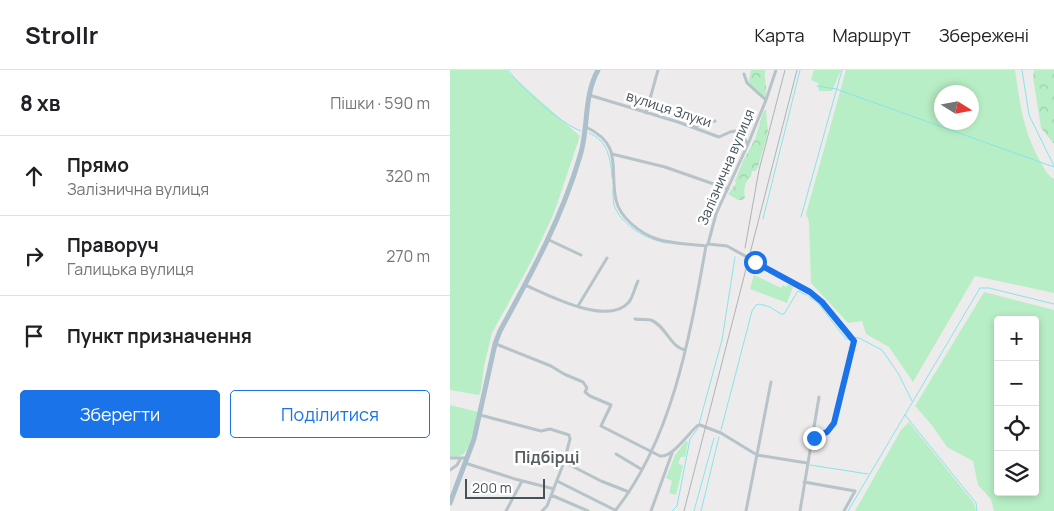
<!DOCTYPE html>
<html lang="uk">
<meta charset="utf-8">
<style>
:root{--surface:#fff;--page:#f6f6f6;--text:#202124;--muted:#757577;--line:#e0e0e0;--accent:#1a73e8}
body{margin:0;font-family:Manrope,sans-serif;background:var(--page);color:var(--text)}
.controls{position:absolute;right:15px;bottom:15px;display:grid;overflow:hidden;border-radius:5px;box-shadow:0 2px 8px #0003}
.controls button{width:45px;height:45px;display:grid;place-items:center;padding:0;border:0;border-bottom:1px solid var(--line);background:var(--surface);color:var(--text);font:25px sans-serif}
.compass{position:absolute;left:484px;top:15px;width:45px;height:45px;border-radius:50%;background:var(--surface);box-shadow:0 2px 8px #0003;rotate:101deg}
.scale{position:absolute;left:15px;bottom:12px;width:80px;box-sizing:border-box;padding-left:5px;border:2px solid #445259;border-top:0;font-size:14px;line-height:18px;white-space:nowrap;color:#445259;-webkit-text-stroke:4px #fff;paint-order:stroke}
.stop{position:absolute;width:15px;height:15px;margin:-11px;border:4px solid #1a73e8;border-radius:50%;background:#fff}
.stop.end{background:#1a73e8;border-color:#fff;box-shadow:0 1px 5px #0008}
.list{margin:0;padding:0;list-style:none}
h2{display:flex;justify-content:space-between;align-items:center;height:65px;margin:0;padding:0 20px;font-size:21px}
h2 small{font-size:16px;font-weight:400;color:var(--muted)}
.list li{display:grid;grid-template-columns:32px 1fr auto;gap:15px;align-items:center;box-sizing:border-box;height:80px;padding:0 20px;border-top:1px solid var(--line)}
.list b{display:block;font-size:19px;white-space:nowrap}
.list p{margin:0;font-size:16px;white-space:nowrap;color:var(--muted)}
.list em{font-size:16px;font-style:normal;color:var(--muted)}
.actions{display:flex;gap:10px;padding:15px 20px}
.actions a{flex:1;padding:11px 0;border:1px solid var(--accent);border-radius:5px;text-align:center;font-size:18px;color:var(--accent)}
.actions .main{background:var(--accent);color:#fff}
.icon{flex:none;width:28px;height:28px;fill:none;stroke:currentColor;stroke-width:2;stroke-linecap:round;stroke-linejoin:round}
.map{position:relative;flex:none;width:604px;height:441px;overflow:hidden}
header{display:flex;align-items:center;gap:30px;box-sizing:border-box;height:70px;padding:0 25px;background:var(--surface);border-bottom:1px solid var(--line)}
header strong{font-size:24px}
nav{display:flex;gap:28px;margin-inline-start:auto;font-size:18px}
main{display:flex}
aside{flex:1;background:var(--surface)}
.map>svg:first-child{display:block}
</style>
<header>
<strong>Strollr</strong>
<nav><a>Карта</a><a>Маршрут</a><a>Збережені</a></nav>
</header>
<main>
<aside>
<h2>8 хв<small>Пішки · 590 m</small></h2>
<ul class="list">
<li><svg class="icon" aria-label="ahead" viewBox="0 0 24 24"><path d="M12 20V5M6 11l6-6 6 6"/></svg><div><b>Прямо</b><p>Залізнична вулиця</p></div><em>320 m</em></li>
<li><svg class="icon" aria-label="right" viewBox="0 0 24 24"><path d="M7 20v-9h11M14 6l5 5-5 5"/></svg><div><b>Праворуч</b><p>Галицька вулиця</p></div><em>270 m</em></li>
<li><svg class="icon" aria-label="arrive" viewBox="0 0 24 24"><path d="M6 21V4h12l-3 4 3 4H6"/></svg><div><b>Пункт призначення</b></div></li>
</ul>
<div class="actions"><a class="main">Зберегти</a><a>Поділитися</a></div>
</aside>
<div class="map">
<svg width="604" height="441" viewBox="0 0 604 441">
<defs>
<pattern id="forest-crowns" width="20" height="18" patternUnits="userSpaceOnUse" patternTransform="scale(1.25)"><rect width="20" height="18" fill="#b8eec5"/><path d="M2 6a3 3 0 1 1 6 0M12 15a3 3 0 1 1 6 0" fill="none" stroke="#9fceac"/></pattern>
</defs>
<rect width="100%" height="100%" fill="#eeebec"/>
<!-- green -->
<path fill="#b8eec5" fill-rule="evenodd" d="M0 0H57L60 4 130 66 104 143 82 190 42 263 34 296 31 320 29 325 0 320Z
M364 0H391L382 21H369L368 13 361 10Z
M396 0H565C570 34 573 60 590 91 594 98 597 105 604 109V223L525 206 463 312 439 277 416 264 412 251 398 253 361 213 359 152 356 144ZM492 22H522V52H492Z
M304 205 331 218 333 215 336 217 338 214 343 217 337 233 300 219Z
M534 222 604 240V441H544L541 429 528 415 523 391 497 377 481 354 465 336ZM548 250H585V422H548Z
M0 335 28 342C26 351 20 381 12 385 9 387 4 386 0 387Z
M459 352 524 433 526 441H405L451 360Z
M236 371 238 372 235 387H231L228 393 233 396 226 425 219 423 222 411 216 408 225 385Z"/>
<!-- forest -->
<path fill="url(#forest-crowns)" d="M301 0H315C314 10 318 19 315 28L298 13Z
M584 0H604V74L591 58 583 7Z
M316 40 318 62 308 97 305 101H302L301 107C295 110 293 121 295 127L293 130H288L278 124 279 123 286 113 285 111 293 91 305 69 313 42Z"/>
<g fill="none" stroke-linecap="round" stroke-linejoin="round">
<!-- stream -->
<path stroke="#85e5eb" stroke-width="1" d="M58 0C72 18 109 53 131 61
M572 0 579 45 604 96
M367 16 386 19 604 97
M139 63C158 70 161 90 162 108
M163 119C163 125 163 130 164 135 171 155 197 170 217 173
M351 147 392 0
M313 149 350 0
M359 227 367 232 396 269H399
M403 267 409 268 432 280 448 303 462 331
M455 345 526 433 527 441
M249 354 272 270 285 187
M271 360 302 241 306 235 310 234 320 237 331 244H334L348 221 356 225
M360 395 418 404
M222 441 227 436 240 369 248 358
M244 441 264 368
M251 441 269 367
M398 441 530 218H539L604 234"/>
<!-- minor -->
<path stroke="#b6c3c9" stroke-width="3" d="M294 4 297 13 316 30
M139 25 228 52 269 67 280 62 292 60 294 68 298 74
M196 43 208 0
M136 57C174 75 159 99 166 130 170 148 190 163 207 169 222 174 240 174 256 176L258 174 277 176 357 220 372 232 404 271 384 353C378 363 367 364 361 373
M243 57 265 51
M162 84 215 97 278 119
M99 170 131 185
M258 174 266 144 298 74 316 30 326 0
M75 215C98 225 158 257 179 232 183 227 185 217 188 211
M128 236 157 188
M185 249C190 250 197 249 201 250 216 256 220 277 235 280
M46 274 101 296 114 304 133 312 137 318 135 322 140 326 161 335 151 356 210 386C222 388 238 364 247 356L250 355 271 363 307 385 357 393
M30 345 91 361 100 359 119 365 120 369 114 392 97 436 92 441
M166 384 191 399
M0 388H17
M114 392 151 411 179 422
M15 393 65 409 104 419
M0 400 7 395 11 388
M107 411 165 440
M354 412 405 421 394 441
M101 425 138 441
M56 441 72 411
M165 441C223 368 240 265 256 176
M201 441 222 383
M296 441 321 312
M350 441 369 327"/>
<!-- primary -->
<path stroke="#abc0cb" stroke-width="5" d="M0 433 24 369 45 274 50 261C81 204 112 148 130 86 139 58 133 27 148 0"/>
<!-- rail -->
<path stroke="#aeb2b6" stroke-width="1" d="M295 178 309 100 335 0
M234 441 347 0"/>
</g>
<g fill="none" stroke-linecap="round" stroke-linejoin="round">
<!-- route -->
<path stroke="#1a73e8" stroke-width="6" d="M305 192 360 222 372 232 404 271 384 353 377 362 364 368"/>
</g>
<g text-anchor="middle" stroke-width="5" stroke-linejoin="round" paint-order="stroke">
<!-- street labels -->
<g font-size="14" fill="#445259" stroke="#fff">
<text transform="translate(219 39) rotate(18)" y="5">вулиця Злуки</text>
<text transform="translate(276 97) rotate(-67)" y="5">Залізнична вулиця</text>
</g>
<!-- quarter labels -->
<g font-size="16" font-weight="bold" fill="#585d60" stroke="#fff">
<text x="97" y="393">Підбірці</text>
</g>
</g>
</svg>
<div class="controls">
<button>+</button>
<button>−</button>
<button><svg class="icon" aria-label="locate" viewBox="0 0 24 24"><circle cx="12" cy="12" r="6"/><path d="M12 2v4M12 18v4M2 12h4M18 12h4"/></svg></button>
<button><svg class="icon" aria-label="layers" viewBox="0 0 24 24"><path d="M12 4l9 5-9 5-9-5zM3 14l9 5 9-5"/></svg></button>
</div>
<svg class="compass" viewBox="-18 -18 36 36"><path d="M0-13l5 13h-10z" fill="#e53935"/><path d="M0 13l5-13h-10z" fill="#757577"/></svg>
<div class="scale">200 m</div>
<div class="stop" style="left:305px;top:192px"></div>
<div class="stop end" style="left:364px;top:368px"></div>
</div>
</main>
